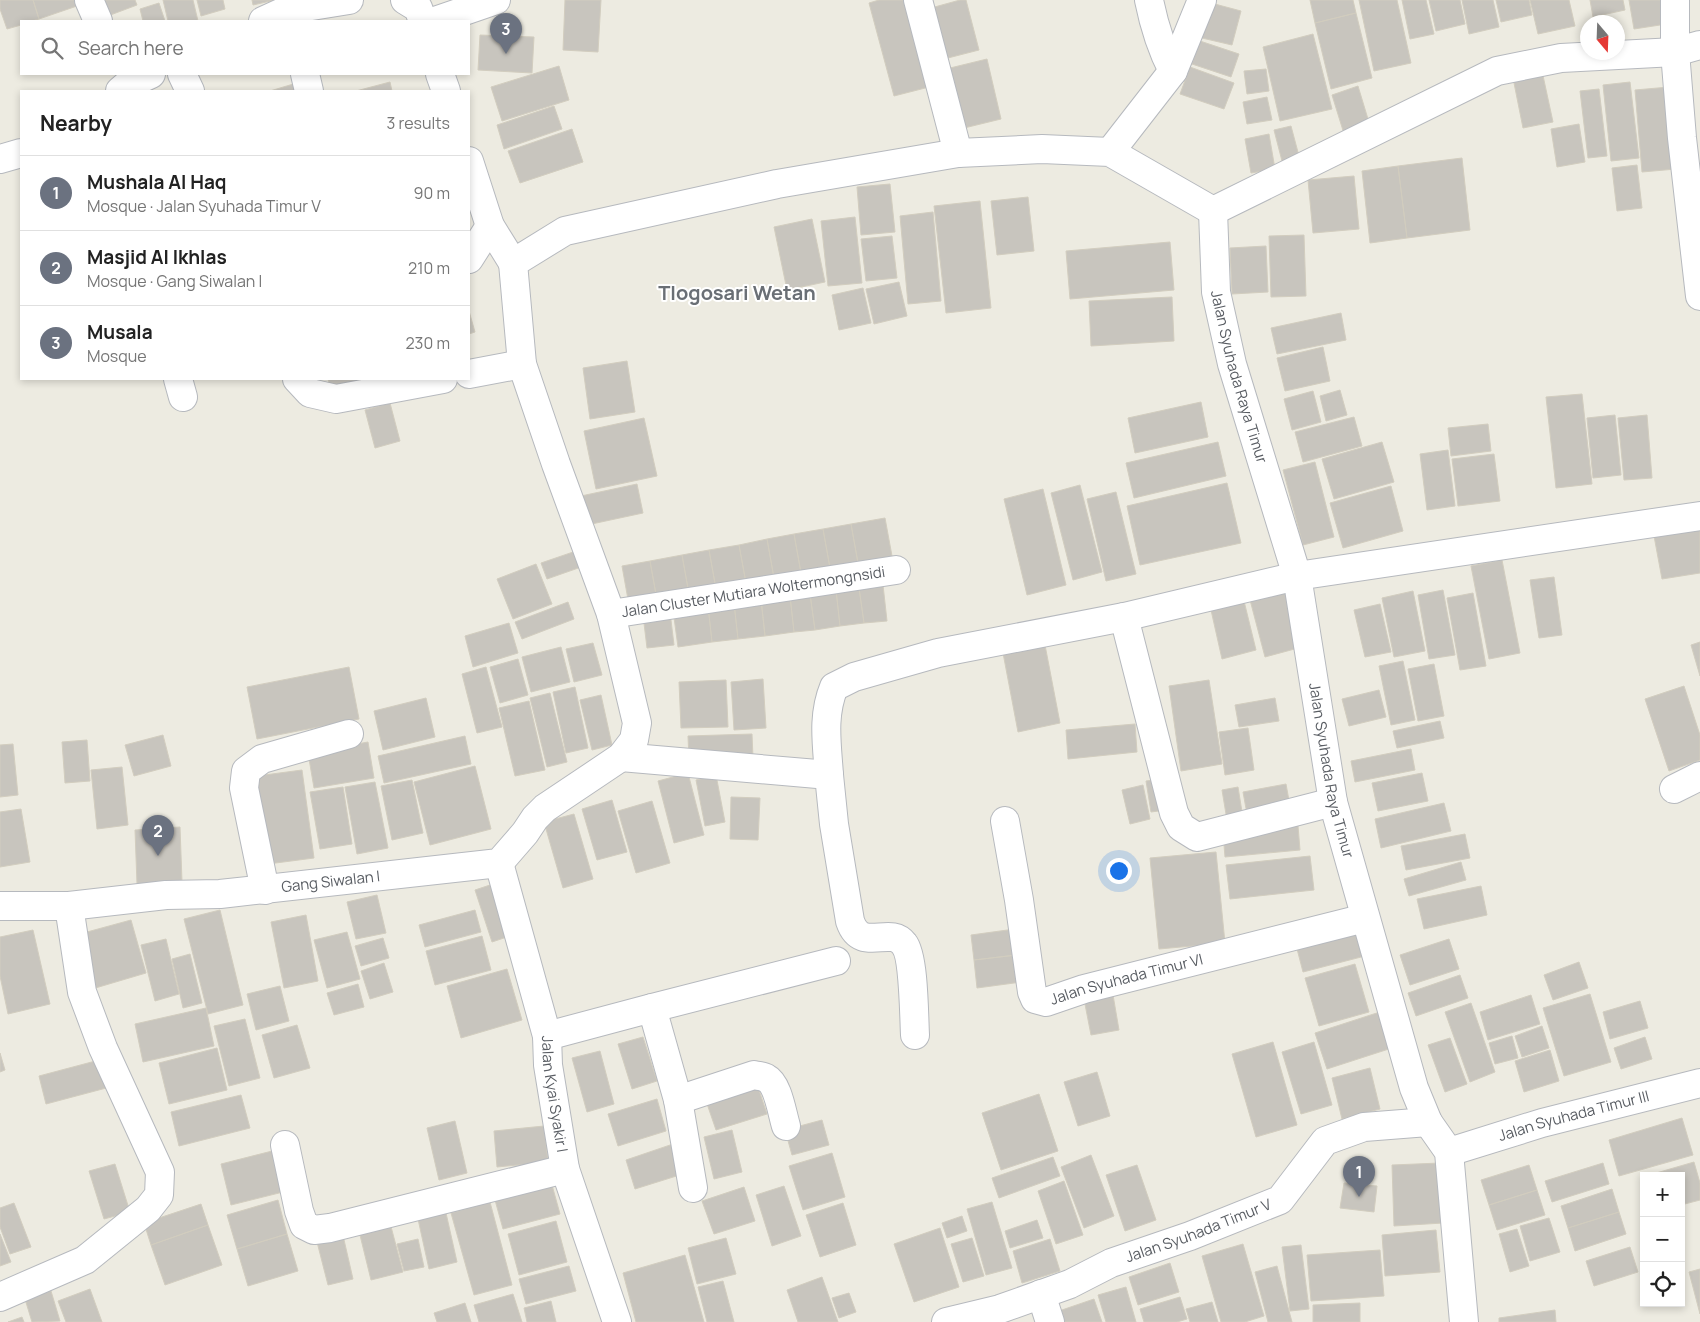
<!DOCTYPE html>
<meta charset="utf-8">
<style>
:root{--surface:#fff;--page:#f6f6f6;--text:#222;--muted:#767676;--line:#e0e0e0;--accent:#f23922}
body{margin:0;font-family:Manrope,sans-serif;background:var(--page);color:var(--text)}
.controls{position:absolute;right:15px;bottom:15px;display:grid;overflow:hidden;border-radius:0px;box-shadow:0 2px 8px #0003}
.controls button{width:45px;height:45px;display:grid;place-items:center;padding:0;border:0;border-bottom:1px solid var(--line);background:var(--surface);color:var(--text);font:25px sans-serif}
.compass{position:absolute;left:1580px;top:15px;width:45px;height:45px;border-radius:50%;background:var(--surface);box-shadow:0 2px 8px #0003;rotate:161deg}
.you{position:absolute;left:1118px;top:870px;width:18px;height:18px;margin:-12px;border:4px solid #fff;border-radius:50%;background:#1a73e8;box-shadow:0 0 0 8px #1a73e833}
.badge{display:grid;place-items:center;width:32px;height:32px;border-radius:50%;background:var(--accent);color:#fff;font-size:16px;font-weight:700}
.pin{position:absolute;translate:-50% -41px;filter:drop-shadow(0 1px 2px #0008)}
.pin::after{content:'';position:absolute;top:26px;width:18px;height:15px;background:inherit;clip-path:polygon(0 0,100% 0,50% 100%)}
.list{margin:0;padding:0;list-style:none}
h2{display:flex;justify-content:space-between;align-items:center;height:65px;margin:0;padding:0 20px;font-size:21px}
h2 small{font-size:16px;font-weight:400;color:var(--muted)}
.list li{display:grid;grid-template-columns:32px 1fr auto;gap:15px;align-items:center;box-sizing:border-box;height:75px;padding:0 20px;border-top:1px solid var(--line)}
.list b{display:block;font-size:19px;white-space:nowrap}
.list p{margin:0;font-size:16px;white-space:nowrap;color:var(--muted)}
.list em{font-size:16px;font-style:normal;color:var(--muted)}
.icon{flex:none;width:28px;height:28px;fill:none;stroke:currentColor;stroke-width:2;stroke-linecap:round;stroke-linejoin:round}
.map{position:relative;flex:none;width:1700px;height:1322px;overflow:hidden}
.search{position:absolute;background:var(--surface);box-shadow:0 2px 8px #0003;left:20px;top:20px;width:450px;height:55px;display:flex;align-items:center;gap:12px;box-sizing:border-box;padding:0 18px;border-radius:0px;color:var(--muted);font-size:19px}
.panel{position:absolute;background:var(--surface);box-shadow:0 2px 8px #0003;left:20px;top:90px;width:450px;height:290px;border-radius:0px}
.map>svg:first-child{display:block}
</style>
<div class="map">
<svg width="1700" height="1322" viewBox="0 0 1700 1322">
<rect width="100%" height="100%" fill="#edebe1"/>
<!-- building -->
<path fill="#c8c5be" stroke="#d2cdbf" d="M0 0H33L39 19 31 21H21V25L7 29 0 9Z
M33 0H75L77 6 39 19Z
M98 0H135L137 5 105 17Z
M163 0H193L198 21H168Z
M197 0H223L225 9 201 16Z
M252 0H275L253 5Z
M565 0H601L598 52 563 50Z
M879 0H910L933 86 894 96 869 3Z
M960 0H966L979 50 944 59 931 8Z
M1310 0H1353L1356 13 1315 23Z
M1359 0H1397L1411 63 1374 71Z
M1402 0H1426L1434 34 1410 39Z
M1429 0H1460L1465 24 1436 31Z
M1462 0H1493L1499 27 1469 34Z
M1496 0H1529L1532 15 1501 22Z
M1530 0H1569L1575 26 1538 34Z
M1590 0H1623L1625 10 1593 17Z
M1629 0H1671L1673 23 1634 29Z
M159 3 165 21H143L140 9Z
M1211 3 1241 11 1232 45 1202 38Z
M1356 13 1372 78 1331 89 1315 23Z
M1313 34 1332 109 1280 121 1263 47Z
M480 35 534 37 532 73 478 70Z
M1200 41 1239 54 1231 77 1192 64Z
M987 59 1001 119 960 129 946 69Z
M559 66 569 100 502 121 491 87Z
M1190 67 1234 83 1224 109 1180 94Z
M1266 69 1269 91 1247 94 1244 71Z
M1542 71 1553 122 1523 128 1513 78Z
M300 82 303 91H270Z
M390 82 392 91H356Z
M1630 82 1639 158 1611 161 1603 85Z
M1358 86 1371 129 1345 137 1332 95Z
M1669 87 1676 169 1642 172 1635 90Z
M1599 89 1607 156 1588 158 1580 91Z
M1267 97 1272 120 1247 124 1243 102Z
M554 106 562 129 504 149 497 125Z
M1579 124 1585 162 1557 167 1551 129Z
M1291 126 1299 156 1282 161 1274 130Z
M572 129 583 162 520 183 508 151Z
M1269 134 1275 169 1251 173 1245 139Z
M1462 158 1470 230 1407 238 1398 166Z
M1637 165 1642 208 1617 211 1612 168Z
M1398 166 1407 238 1370 243 1362 171Z
M1354 176 1359 229 1313 233 1308 180Z
M890 184 895 232 861 235 857 187Z
M1028 197 1034 251 997 255 991 201Z
M980 201 991 308 946 313 934 206Z
M933 212 941 301 908 304 900 216Z
M855 217 862 283 828 286 821 221Z
M812 219 825 282 787 290 774 227Z
M1304 235 1306 296 1271 297 1269 236Z
M892 236 897 278 866 281 861 239Z
M1170 242 1174 290 1070 299 1066 251Z
M1266 246 1268 292 1232 294 1230 248Z
M899 282 907 316 874 324 866 289Z
M863 288 871 323 839 330 832 295Z
M1172 297 1174 341 1091 346 1089 301Z
M469 311 475 332 469 334Z
M1341 313 1346 340 1277 354 1271 328Z
M1323 347 1330 381 1285 391 1277 358Z
M627 361 635 412 590 419 583 368Z
M328 379H380L331 390Z
M1340 390 1347 415 1326 421 1320 396Z
M1313 391 1321 422 1292 430 1284 399Z
M1582 394 1592 484 1556 488 1546 397Z
M1201 402 1208 437 1135 453 1128 418Z
M390 403 400 441 375 448 365 410Z
M1615 415 1621 475 1593 478 1587 418Z
M1647 415 1652 478 1624 480 1618 418Z
M1354 417 1362 446 1303 462 1295 432Z
M644 418 657 476 596 489 584 431Z
M1488 424 1491 451 1451 456 1448 428Z
M1218 442 1226 476 1134 498 1126 463Z
M1382 442 1394 482 1334 499 1322 459Z
M1448 450 1455 506 1427 510 1420 454Z
M1494 454 1500 501 1458 506 1452 459Z
M1315 462 1334 537 1303 545 1283 470Z
M1227 483 1241 543 1140 565 1127 506Z
M637 484 643 513 587 525 581 496Z
M1080 485 1102 572 1073 580 1051 493Z
M1391 486 1403 531 1343 548 1330 503Z
M1043 489 1066 585 1027 595 1004 499Z
M1116 492 1136 574 1106 581 1087 499Z
M885 518 892 556 858 563 851 524Z
M851 524 858 563 830 568 823 529Z
M1700 528V573L1662 579 1654 536Z
M823 529 830 568 801 573 794 534Z
M794 534 801 573 774 578 767 539Z
M767 539 774 578 746 583 739 545Z
M739 545 746 583 716 589 709 550Z
M579 550 584 566 547 579 541 563Z
M709 550 716 589 689 594 682 555Z
M682 555 689 594 657 600 650 561Z
M1502 560 1520 653 1489 659 1471 566Z
M650 561 657 600 629 605 622 566Z
M536 564 552 604 513 619 497 579Z
M1554 577 1562 635 1539 638 1530 580Z
M883 585 887 621 864 623 859 588Z
M1285 586 1302 647 1265 657 1249 596Z
M859 588 864 623 840 626 836 590Z
M836 590 840 626 815 630 810 594Z
M1443 590 1455 655 1429 659 1418 595Z
M1413 591 1425 651 1394 657 1382 598Z
M1473 593 1486 666 1460 670 1447 598Z
M810 594 815 630 794 632 790 596Z
M790 596 794 632 765 636 761 599Z
M761 599 765 636 738 639 734 603Z
M1244 601 1256 650 1222 659 1211 610Z
M568 602 574 619 522 639 515 622Z
M734 603 738 639 712 642 708 606Z
M1380 604 1391 652 1365 657 1354 610Z
M708 606 712 642 678 647 673 610Z
M670 612 674 645 647 648 643 615Z
M509 623 518 653 473 667 465 636Z
M1700 642V676L1691 645Z
M593 643 602 675 574 682 566 649Z
M1045 645 1060 723 1018 732 1003 653Z
M561 647 570 682 531 692 522 657Z
M518 659 528 695 500 703 490 667Z
M1403 661 1415 720 1391 725 1379 666Z
M1434 664 1444 716 1418 721 1408 669Z
M349 667 359 719 257 739 247 687Z
M486 667 502 727 477 733 462 674Z
M763 679 766 728 734 730 731 682Z
M726 680 728 727 681 728 679 682Z
M1209 680 1222 764 1181 771 1169 686Z
M1684 686 1700 735V760L1669 771 1645 699Z
M575 687 588 748 566 753 553 692Z
M1379 690 1386 717 1349 726 1342 699Z
M550 693 567 762 547 767 530 698Z
M601 695 612 745 592 750 580 700Z
M426 698 435 737 383 750 374 711Z
M1275 698 1279 721 1239 727 1235 705Z
M529 701 545 770 515 776 499 708Z
M1440 721 1444 738 1397 748 1393 731Z
M1135 724 1137 752 1068 759 1066 730Z
M1248 728 1254 770 1225 775 1219 732Z
M752 734 753 758 689 760 688 736Z
M163 735 171 766 134 776 125 745Z
M465 736 471 764 384 783 378 756Z
M87 740 90 781 65 783 62 742Z
M368 742 374 778 314 788 308 753Z
M13 744 18 795 0 797V745Z
M1411 749 1415 770 1355 782 1351 761Z
M475 766 491 829 430 845 414 782Z
M122 767 128 825 97 829 91 770Z
M302 770 314 858 268 864 257 776Z
M688 773 704 835 674 843 658 781Z
M1422 773 1428 801 1378 811 1372 783Z
M716 775 725 822 705 826 696 780Z
M1161 779 1166 810 1151 812 1146 781Z
M412 780 423 833 392 840 381 786Z
M375 782 388 848 357 854 345 787Z
M1286 784 1290 806 1247 814 1243 792Z
M1143 785 1150 819 1130 824 1122 790Z
M343 787 352 844 320 849 310 792Z
M1238 787 1243 818 1227 820 1222 790Z
M731 797 760 798 758 840 730 839Z
M612 800 627 852 597 860 582 809Z
M652 801 670 863 636 873 618 811Z
M1444 803 1451 831 1381 848 1375 819Z
M21 809 30 862 0 867V812Z
M574 814 593 879 563 888 544 822Z
M1298 826 1300 850 1225 857 1223 833Z
M180 827 182 882 137 884 135 830Z
M1465 834 1470 858 1406 870 1401 846Z
M1216 852 1225 943 1159 949 1150 858Z
M1310 856 1314 890 1230 899 1226 865Z
M1461 862 1466 880 1409 896 1404 879Z
M499 882 516 934 492 942 475 890Z
M1481 886 1487 915 1424 929 1417 899Z
M377 895 386 933 356 939 347 902Z
M220 910 243 1005 208 1014 184 919Z
M475 910 481 932 425 947 419 925Z
M306 915 318 981 284 988 271 922Z
M131 920 146 973 92 989 76 935Z
M1357 925 1365 956 1303 972 1295 941Z
M1022 928 1025 954 974 960 971 935Z
M33 930 50 1004 8 1014 0 976V937Z
M347 932 360 979 327 988 314 940Z
M482 936 491 970 435 985 426 951Z
M383 938 389 958 361 966 355 946Z
M166 939 179 994 155 1001 141 945Z
M1449 939 1459 969 1410 985 1400 955Z
M190 954 202 1003 183 1008 172 959Z
M1025 954 1029 981 977 988 974 960Z
M1579 962 1588 988 1553 1000 1544 975Z
M384 963 393 992 370 999 361 971Z
M1355 964 1369 1012 1319 1026 1305 978Z
M507 969 522 1020 461 1038 447 986Z
M1460 975 1468 998 1416 1016 1408 993Z
M358 984 364 1007 334 1015 327 993Z
M280 986 289 1021 256 1030 247 994Z
M1112 989 1119 1030 1091 1035 1083 994Z
M1590 994 1611 1062 1564 1076 1543 1008Z
M1531 995 1540 1024 1488 1040 1480 1012Z
M1640 1001 1648 1028 1610 1039 1603 1012Z
M1471 1003 1495 1072 1470 1082 1445 1012Z
M206 1008 214 1046 143 1062 135 1024Z
M1386 1010 1398 1046 1327 1069 1315 1033Z
M245 1019 260 1078 229 1086 214 1026Z
M297 1025 310 1068 274 1078 262 1035Z
M1542 1026 1549 1048 1522 1057 1515 1036Z
M1512 1036 1518 1058 1495 1064 1489 1043Z
M643 1037 657 1081 632 1089 618 1044Z
M1645 1037 1652 1059 1621 1069 1614 1048Z
M1450 1038 1467 1084 1445 1092 1428 1045Z
M1273 1042 1297 1125 1256 1137 1232 1054Z
M1314 1042 1332 1105 1301 1114 1282 1052Z
M217 1048 227 1090 169 1104 159 1063Z
M1550 1050 1559 1081 1524 1092 1515 1061Z
M600 1051 614 1104 587 1112 572 1058Z
M0 1053 5 1070 0 1072Z
M103 1059 110 1087 46 1104 39 1076Z
M1370 1068 1380 1109 1342 1119 1332 1078Z
M1097 1072 1110 1116 1078 1126 1064 1082Z
M755 1078 767 1114 716 1130 704 1095Z
M1039 1094 1058 1151 1001 1170 982 1113Z
M241 1095 250 1128 179 1146 171 1112Z
M657 1099 666 1131 618 1146 608 1114Z
M1682 1118 1693 1155 1619 1176 1609 1140Z
M822 1120 829 1145 792 1155 785 1130Z
M455 1121 467 1173 439 1180 427 1128Z
M544 1126 548 1162 497 1167 494 1131Z
M732 1130 742 1172 714 1179 704 1137Z
M676 1143 686 1173 635 1189 626 1160Z
M280 1149 291 1190 231 1205 221 1164Z
M832 1153 845 1197 803 1210 789 1166Z
M1091 1155 1114 1216 1084 1228 1061 1167Z
M1053 1157 1060 1176 999 1198 992 1178Z
M1694 1162 1700 1183V1200L1681 1205V1176H1646Z
M1440 1163 1443 1223 1394 1226 1392 1165Z
M1603 1163 1609 1184 1552 1202 1545 1181Z
M115 1164 130 1212 104 1219 89 1171Z
M1137 1165 1156 1220 1125 1231 1106 1175Z
M1529 1165 1537 1190 1489 1205 1481 1180Z
M1064 1181 1083 1235 1056 1244 1038 1191Z
M1344 1183 1377 1186 1374 1212 1340 1208Z
M552 1185 560 1214 503 1229 495 1200Z
M784 1186 801 1236 772 1246 756 1195Z
M744 1187 755 1221 714 1234 702 1201Z
M1612 1189 1619 1212 1568 1228 1561 1206Z
M1537 1190 1545 1215 1497 1230 1489 1205Z
M278 1200 287 1234 237 1249 227 1215Z
M490 1202 512 1285 474 1295 451 1213Z
M992 1202 1012 1268 986 1275 967 1209Z
M14 1203 31 1247 10 1254 0 1227V1208Z
M843 1203 856 1245 820 1257 806 1215Z
M201 1204 208 1225 151 1245 144 1223Z
M1619 1212 1626 1234 1575 1251 1568 1228Z
M446 1213 457 1262 429 1269 418 1219Z
M962 1216 967 1231 947 1238 942 1223Z
M1549 1218 1560 1252 1530 1261 1520 1226Z
M389 1219 403 1272 371 1280 358 1227Z
M1037 1220 1043 1238 1010 1248 1005 1231Z
M556 1221 567 1262 519 1275 508 1234Z
M208 1225 222 1265 165 1285 151 1245Z
M940 1228 959 1287 914 1302 894 1244Z
M1517 1229 1529 1266 1510 1272 1499 1234Z
M1436 1230 1440 1272 1385 1276 1382 1235Z
M342 1231 353 1279 328 1285 316 1238Z
M0 1234 11 1262 0 1266Z
M287 1234 298 1271 248 1286 237 1249Z
M726 1238 736 1274 697 1284 688 1248Z
M972 1238 984 1276 963 1282 951 1244Z
M418 1239 424 1267 404 1271 397 1244Z
M1050 1239 1060 1271 1022 1283 1013 1251Z
M1243 1244 1264 1316 1245 1322H1221L1202 1256Z
M1301 1245 1309 1309 1290 1311 1282 1247Z
M1630 1247 1638 1272 1594 1286 1586 1261Z
M1380 1250 1384 1296 1311 1301 1307 1255Z
M685 1255 704 1322H636L623 1273Z
M1170 1263 1179 1292 1138 1305 1129 1277Z
M569 1266 576 1291 526 1304 519 1279Z
M1277 1266 1292 1322H1268L1255 1272Z
M1700 1269V1314L1689 1272Z
M822 1277 838 1322H798L787 1290Z
M723 1281 734 1322H707L698 1287Z
M1126 1287 1136 1322H1106L1098 1295Z
M90 1289 102 1322H66L58 1301Z
M51 1291 60 1321 32 1322 25 1299Z
M849 1293 856 1312 839 1318 832 1298Z
M513 1294 522 1322H479L474 1305Z
M1180 1297 1187 1319 1177 1322H1144L1140 1309Z
M1094 1299 1102 1322H1059L1056 1312Z
M551 1301 556 1322H527L524 1308Z
M1212 1302 1218 1322H1190L1186 1309Z
M465 1303 471 1322H437L434 1313Z
M1360 1303V1322H1313V1305Z
M1555 1310 1556 1322H1499V1318Z
M22 1317 24 1322H8Z"/>
<g fill="none" stroke-linecap="round" stroke-linejoin="round">
<!-- minor casing -->
<g stroke="#b6b9be" stroke-width="30">
<g id="minor">
<path d="M89 0 98 21"/>
<path d="M405 0 418 8 423 21"/>
<path d="M918 0 958 153"/>
<path d="M1149 0C1154 25 1161 48 1173 71"/>
<path d="M1675 0V52L1682 138 1700 296"/>
<path d="M263 21 287 10 349 0"/>
<path d="M435 21 496 0"/>
<path d="M182 74 190 91"/>
<path d="M305 74 309 91"/>
<path d="M440 74 446 91"/>
<path d="M120 91 127 85 151 74"/>
<path d="M1110 152 1173 71 1202 0"/>
<path d="M0 159 21 153"/>
<path d="M469 161 490 226 513 263"/>
<path id="s1" d="M1213 211 1216 292 1232 364 1297 576 1333 802 1414 1088 1428 1122 1449 1152 1464 1322"/>
<path d="M469 259 490 226"/>
<path d="M469 374 522 364"/>
<path d="M178 379 183 397"/>
<path d="M297 379 310 393 336 399 443 379"/>
<path id="s2" d="M611 614 896 570"/>
<path d="M1124 617 1174 813 1181 827 1197 837 1333 802"/>
<path d="M621 757 829 775 834 824 850 921C861 954 890 925 904 944 914 956 914 1017 915 1035"/>
<path d="M829 775C827 744 822 716 834 687L854 677 938 653 1124 617 1297 576 1700 516"/>
<path d="M1674 789 1700 776"/>
<path id="s3" d="M1005 821 1019 900 1032 992 1035 999 1046 1002 1084 989 1365 918"/>
<path id="s4" d="M499 863 547 1036 548 1065 565 1169 617 1322"/>
<path d="M265 890 244 788 246 771 262 759 349 734"/>
<path id="s5" d="M0 906H69L166 895 220 894 499 863 525 833 535 818 545 808 621 757 634 740 637 723 611 614 556 464 522 364 513 263 565 231 777 184 958 153 1042 149 1110 152 1213 211 1497 71 1561 58 1675 52 1700 45"/>
<path d="M652 1008 836 961"/>
<path d="M547 1036 652 1008 678 1100 693 1188"/>
<path d="M678 1100 754 1075C757 1076 763 1076 766 1078 778 1084 782 1113 786 1126"/>
<path d="M285 1145 299 1211 304 1225 314 1230 330 1228 565 1169"/>
<path id="s6" d="M1449 1152 1542 1123 1700 1083"/>
<path d="M1041 1294 1050 1322"/>
<path d="M0 1297 85 1260 148 1209 159 1195 160 1172 103 1048 82 992 69 906"/>
<path id="s7" d="M946 1322 1000 1309 1070 1284 1111 1263 1190 1236 1280 1200 1325 1141 1364 1127 1428 1122"/>
</g>
</g>
<!-- minor -->
<use href="#minor" stroke="#fff" stroke-width="28"/>
</g>
<g text-anchor="middle" stroke-width="4" stroke-linejoin="round" paint-order="stroke">
<!-- street labels -->
<g font-size="15" fill="#595d63" stroke="#fff">
<text dy="5" stroke="none"><textPath href="#s1" startOffset="169">Jalan Syuhada Raya Timur</textPath></text>
<text dy="5" stroke="none"><textPath href="#s2" startOffset="144">Jalan Cluster Mutiara Woltermongnsidi</textPath></text>
<text dy="5" stroke="none"><textPath href="#s1" startOffset="574">Jalan Syuhada Raya Timur</textPath></text>
<text dy="5" stroke="none"><textPath href="#s5" startOffset="332">Gang Siwalan I</textPath></text>
<text dy="5" stroke="none"><textPath href="#s3" startOffset="276">Jalan Syuhada Timur VI</textPath></text>
<text dy="5" stroke="none"><textPath href="#s4" startOffset="238">Jalan Kyai Syakir I</textPath></text>
<text dy="5" stroke="none"><textPath href="#s6" startOffset="130">Jalan Syuhada Timur III</textPath></text>
<text dy="5" stroke="none"><textPath href="#s7" startOffset="269">Jalan Syuhada Timur V</textPath></text>
</g>
<!-- district labels -->
<g font-size="20" font-weight="bold" fill="#6a6f75" stroke="#fff">
<text x="737" y="300">Tlogosari Wetan</text>
</g>
</g>
</svg>
<div class="controls">
<button>+</button>
<button>−</button>
<button><svg class="icon" aria-label="locate" viewBox="0 0 24 24"><circle cx="12" cy="12" r="6"/><path d="M12 2v4M12 18v4M2 12h4M18 12h4"/></svg></button>
</div>
<svg class="compass" viewBox="-18 -18 36 36"><path d="M0-13l5 13h-10z" fill="#e53935"/><path d="M0 13l5-13h-10z" fill="#767676"/></svg>
<div class="you"></div>
<div class="pin badge" style="left:1359px;top:1197px;background:#6b7280">1</div>
<div class="pin badge" style="left:158px;top:856px;background:#6b7280">2</div>
<div class="pin badge" style="left:506px;top:54px;background:#6b7280">3</div>
<div class="search"><svg class="icon" aria-label="search" viewBox="0 0 24 24"><circle cx="10" cy="10" r="6"/><path d="M15 15l6 6"/></svg>Search here</div>
<section class="panel">
<h2>Nearby<small>3 results</small></h2>
<ul class="list">
<li><span class="badge" style="background:#6b7280">1</span><div><b>Mushala Al Haq</b><p>Mosque · Jalan Syuhada Timur V</p></div><em>90 m</em></li>
<li><span class="badge" style="background:#6b7280">2</span><div><b>Masjid Al Ikhlas</b><p>Mosque · Gang Siwalan I</p></div><em>210 m</em></li>
<li><span class="badge" style="background:#6b7280">3</span><div><b>Musala</b><p>Mosque</p></div><em>230 m</em></li>
</ul>
</section>
</div>
